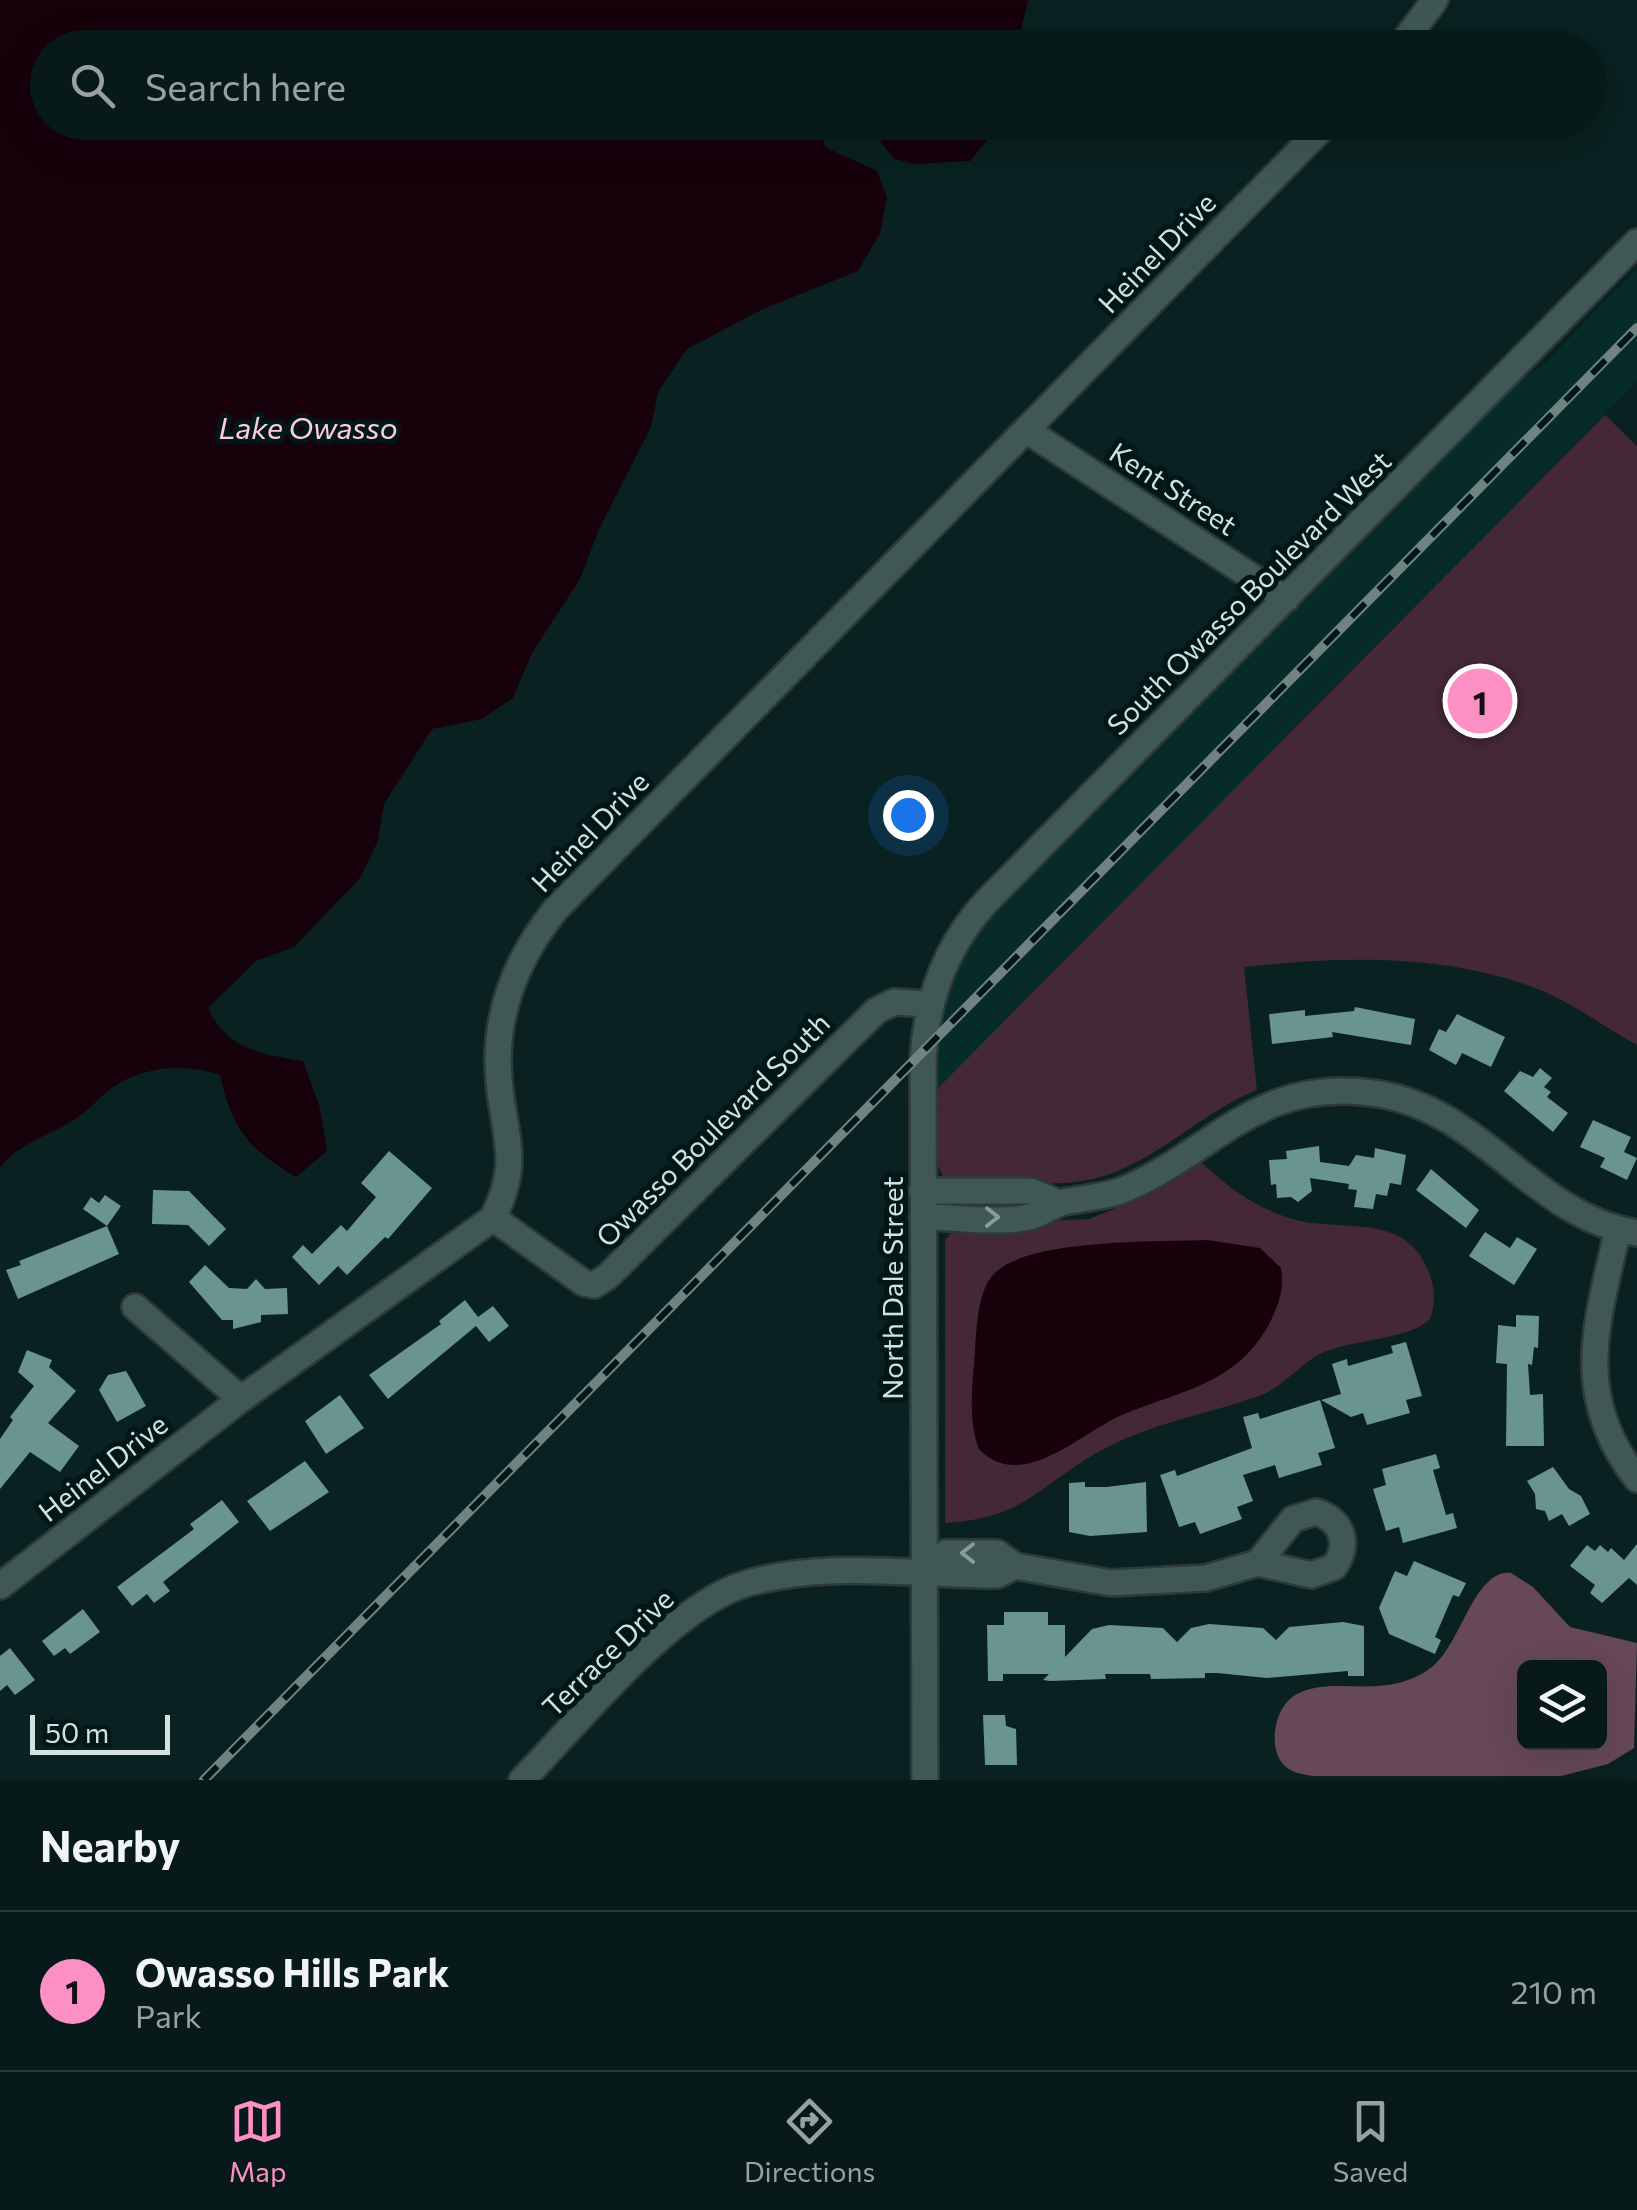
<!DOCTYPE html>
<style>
:root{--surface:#071918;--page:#152625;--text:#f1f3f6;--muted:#98a0a2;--line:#283837;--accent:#fc8fc3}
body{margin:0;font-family:Commissioner,sans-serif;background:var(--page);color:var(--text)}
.controls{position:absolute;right:30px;bottom:30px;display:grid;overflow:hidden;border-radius:15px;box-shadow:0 10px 40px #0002}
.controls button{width:90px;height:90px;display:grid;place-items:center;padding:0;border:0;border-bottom:2px solid var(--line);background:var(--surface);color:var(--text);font:50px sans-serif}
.scale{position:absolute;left:30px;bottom:25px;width:140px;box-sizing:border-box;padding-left:10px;border:5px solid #d3e1e0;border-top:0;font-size:28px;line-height:35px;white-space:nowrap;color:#d3e1e0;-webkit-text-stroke:8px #021717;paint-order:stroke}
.you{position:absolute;left:908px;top:815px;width:35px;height:35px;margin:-25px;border:8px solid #fff;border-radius:50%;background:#1a73e8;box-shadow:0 0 0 15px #1a73e833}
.badge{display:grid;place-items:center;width:65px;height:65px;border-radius:50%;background:var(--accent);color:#111;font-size:32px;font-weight:700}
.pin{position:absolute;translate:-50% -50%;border:5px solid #fff;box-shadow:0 2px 10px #0006}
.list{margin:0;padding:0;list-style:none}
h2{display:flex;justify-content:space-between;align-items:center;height:130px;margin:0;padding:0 40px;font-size:42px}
h2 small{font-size:32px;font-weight:400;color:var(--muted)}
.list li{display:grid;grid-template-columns:65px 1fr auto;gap:30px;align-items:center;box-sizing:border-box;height:160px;padding:0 40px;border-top:2px solid var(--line)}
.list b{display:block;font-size:38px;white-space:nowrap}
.list p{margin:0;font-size:32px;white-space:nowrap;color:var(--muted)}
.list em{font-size:32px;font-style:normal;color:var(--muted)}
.icon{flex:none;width:55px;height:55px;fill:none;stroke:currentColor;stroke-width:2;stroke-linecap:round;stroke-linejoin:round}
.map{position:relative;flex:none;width:1637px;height:1780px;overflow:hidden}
.search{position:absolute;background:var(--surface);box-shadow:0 10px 40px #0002;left:30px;right:30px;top:30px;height:110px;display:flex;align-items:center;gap:25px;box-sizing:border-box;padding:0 35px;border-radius:55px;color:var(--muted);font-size:38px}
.sheet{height:290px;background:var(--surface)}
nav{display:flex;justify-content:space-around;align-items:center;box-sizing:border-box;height:140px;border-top:2px solid var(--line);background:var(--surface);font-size:28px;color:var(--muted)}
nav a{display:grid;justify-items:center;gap:5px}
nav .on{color:var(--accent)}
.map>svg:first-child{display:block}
</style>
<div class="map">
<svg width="1637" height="1780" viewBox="0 0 1637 1780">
<rect width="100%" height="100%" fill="#092120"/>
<!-- built -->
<path fill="#072b29" d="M1637 269V382L935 1091 945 996 971 938 1510 388 1543 365Z"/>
<!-- green -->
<path fill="#442835" d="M1605 415 1637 446V1045C1606 1028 1575 1005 1543 991 1448 953 1343 956 1244 967L1257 1090C1207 1110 1168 1150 1118 1171 1087 1184 1054 1184 1020 1184 995 1184 968 1187 944 1179L935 1159V1091Z
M1196 1157C1222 1183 1251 1205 1286 1217 1335 1235 1406 1208 1429 1273 1435 1288 1436 1304 1430 1319 1410 1340 1352 1339 1322 1353 1299 1364 1284 1387 1259 1396 1211 1413 1161 1421 1114 1444 1044 1477 1031 1519 945 1523V1241L951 1232 949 1226 1089 1219 1136 1200Z"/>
<!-- forest -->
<path fill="#674856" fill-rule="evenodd" d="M1511 1573 1533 1587 1570 1627 1637 1643 1634 1748 1608 1764 1561 1776H1313C1300 1774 1287 1772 1280 1760 1268 1740 1277 1702 1299 1693 1337 1675 1386 1702 1432 1667 1461 1645 1474 1569 1511 1573ZM1524 1668H1600V1742H1524Z"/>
<!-- water -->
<path fill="#17020c" d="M0 0H1028L1017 48 848 47 832 36 823 48H48V122L821 123 825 147 877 171 887 197 880 233 858 271 763 309 687 349 658 392 651 427 599 529 580 579 532 653 513 698 482 719 432 729 384 804 377 843 360 878 294 947 256 961 208 1008C227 1050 261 1054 303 1061L320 1108 327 1151 296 1177C247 1147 233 1131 220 1075 188 1064 151 1066 121 1082 105 1090 93 1107 78 1117 51 1136 20 1141 0 1168Z
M866 123V122L1001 123 970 161 915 164 894 159Z
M1207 1240 1260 1248 1281 1268C1285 1289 1278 1307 1268 1326 1235 1385 1179 1391 1122 1415 1081 1432 1022 1494 979 1449 967 1419 973 1381 975 1350 977 1326 977 1296 992 1276 1023 1238 1158 1242 1207 1240Z"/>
<!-- building -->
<path fill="#699492" d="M1355 1007 1415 1019 1411 1045 1332 1032 1333 1037 1272 1044 1269 1014 1305 1010V1016L1354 1011Z
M1457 1014 1505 1037 1491 1067 1462 1053 1456 1065 1429 1050 1439 1029 1446 1032Z
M1540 1068 1552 1078 1544 1087 1551 1092 1547 1097 1568 1113 1553 1132 1504 1091 1520 1071 1533 1077Z
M1593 1120 1631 1137 1624 1152 1637 1158 1627 1180 1600 1167 1605 1158 1580 1147Z
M1319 1146 1320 1162 1349 1166 1356 1155 1374 1158 1375 1148 1406 1155 1401 1185 1390 1183 1387 1196 1376 1194 1373 1209 1354 1207 1357 1190 1348 1189 1349 1184 1310 1178 1312 1191 1298 1202 1291 1197 1277 1198 1276 1184 1271 1185 1269 1160 1287 1159 1286 1151Z
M389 1151 432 1188 388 1239 385 1237 347 1275 338 1266 319 1285 292 1257 303 1245 312 1254 341 1225 347 1231 376 1197 361 1183Z
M1431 1169 1479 1210 1466 1228 1416 1190Z
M153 1190 189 1191 226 1229 209 1246 188 1225 152 1224Z
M105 1195 121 1206 107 1226 119 1254 18 1299 6 1270 21 1265 19 1261 107 1226 83 1209 91 1197 99 1203Z
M1485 1232 1510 1248 1517 1237 1537 1249 1514 1285 1469 1256Z
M205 1265 229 1288 247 1289 256 1279 265 1289 287 1288 288 1314 261 1315V1322L233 1329V1320H222L189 1282Z
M465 1300 478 1317 493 1306 509 1326 489 1342 476 1326 388 1399 369 1375 441 1324 439 1321Z
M1516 1315 1539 1316 1538 1348 1534 1347 1532 1365 1528 1364 1530 1395 1543 1394 1544 1446H1506L1507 1364 1496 1363 1498 1329V1325L1516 1327Z
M1406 1342 1422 1396 1406 1400 1410 1413 1367 1425 1363 1413 1351 1417 1321 1400 1341 1394 1332 1364 1347 1359 1348 1366 1393 1353 1391 1346Z
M27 1350 52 1360 49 1367 76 1391 48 1423 79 1446 60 1472 30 1452 0 1489V1439L13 1420 10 1417 34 1386 18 1372Z
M126 1371 146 1406 117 1422 99 1390 108 1375Z
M340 1395 364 1428 326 1454 305 1421Z
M1320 1400 1335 1448 1318 1453 1322 1465 1279 1478 1275 1465 1243 1475 1253 1501 1237 1507 1242 1519 1200 1534 1195 1522 1179 1527 1160 1475 1175 1470 1177 1476 1252 1448 1243 1417 1258 1413 1260 1419Z
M1436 1454 1440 1468 1433 1470 1446 1515 1453 1513 1457 1528 1403 1543 1399 1527 1386 1531 1373 1489 1386 1485 1382 1469Z
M305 1461 329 1492 270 1531 247 1501Z
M1553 1467 1569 1489 1581 1496 1590 1514 1569 1526 1562 1514 1549 1521 1545 1511 1536 1509 1535 1494 1527 1481Z
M1085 1482V1487H1107L1146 1482 1147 1532 1090 1536 1069 1532V1483Z
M222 1500 239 1522 163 1582 170 1591 154 1603 147 1594 132 1606 117 1587 194 1529 190 1524Z
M1637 1544V1585L1629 1578 1602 1603 1590 1593 1595 1585 1570 1566 1587 1545 1595 1551 1600 1545 1608 1552 1611 1548 1624 1560Z
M1414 1561 1466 1583 1459 1597 1453 1595 1435 1637 1441 1640 1435 1654 1389 1634 1379 1608 1395 1571 1407 1576Z
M83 1609 100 1632 70 1654 65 1648 54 1656 42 1641Z
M1004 1612H1048V1625H1065V1657L1092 1629 1109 1625 1163 1628 1177 1642 1191 1628 1209 1624 1263 1628 1276 1640 1289 1627 1343 1622 1364 1626V1676H1348V1671L1267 1678 1217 1673H1205V1678L1151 1679 1150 1674H1105L1106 1679 1050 1681 1043 1680 1049 1674H1003V1681H988L987 1625H1004Z
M10 1648 35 1680 15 1695 7 1685 0 1691V1656Z
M983 1715H1005L1006 1726 1016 1729 1017 1765H985Z"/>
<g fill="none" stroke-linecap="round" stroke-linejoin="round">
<!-- minor casing -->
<g stroke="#2e3939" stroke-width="30">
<path id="minor" d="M1399 48 1435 0
M1026 430 1286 599
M922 1191H1031L1058 1203
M923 1217C956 1217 997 1224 1029 1217 1041 1215 1051 1205 1064 1202 1083 1198 1105 1197 1123 1190 1216 1151 1256 1078 1372 1093 1483 1107 1531 1216 1637 1233
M493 1218 584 1283 594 1285 607 1277 876 1011 894 1002 931 1004
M1618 1229C1597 1323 1571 1395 1637 1479
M135 1307 241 1399
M1316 1512C1343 1520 1350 1545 1334 1567L1311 1575 1258 1563 1293 1519Z
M924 1572 946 1553H997L1015 1566 1111 1583 1206 1578 1258 1563
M0 1586 241 1399 493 1218C519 1165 507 1145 500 1090 491 1022 513 963 555 910L1328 122
M522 1780C578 1723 670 1607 745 1584 825 1560 915 1575 997 1575L1015 1566
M925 1780 923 1065C925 1003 944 948 986 902L1637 242"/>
</g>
<!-- minor -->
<use href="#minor" stroke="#3f5856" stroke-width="25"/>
<!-- rail casing -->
<g stroke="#708382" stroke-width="10">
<path id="rail" d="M204 1780 1637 328"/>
</g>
<!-- rail -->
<use href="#rail" stroke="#021717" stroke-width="6" stroke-dasharray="19" stroke-linecap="butt"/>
</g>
<!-- one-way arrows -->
<defs><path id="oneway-chevron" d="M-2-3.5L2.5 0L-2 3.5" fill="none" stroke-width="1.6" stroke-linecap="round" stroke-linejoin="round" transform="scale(2.5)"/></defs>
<g stroke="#899c9b">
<use href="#oneway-chevron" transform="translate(992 1217)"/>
<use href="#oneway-chevron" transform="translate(968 1553) rotate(-180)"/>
</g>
<g text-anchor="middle" stroke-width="10" stroke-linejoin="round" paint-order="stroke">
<!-- street labels -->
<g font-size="28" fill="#d3e1e0" stroke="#021717">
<text transform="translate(1157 253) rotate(-46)" y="10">Heinel Drive</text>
<text transform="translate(1173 489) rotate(33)" y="10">Kent Street</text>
<text transform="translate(1249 593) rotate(-45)" y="10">South Owasso Boulevard West</text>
<text transform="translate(590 832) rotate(-46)" y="10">Heinel Drive</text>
<text transform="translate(713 1130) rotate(-45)" y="10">Owasso Boulevard South</text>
<text transform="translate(893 1288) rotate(-90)" y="10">North Dale Street</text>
<text transform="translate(103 1468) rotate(-38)" y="10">Heinel Drive</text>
<text transform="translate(608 1653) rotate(-44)" y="10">Terrace Drive</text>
</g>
<!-- water labels -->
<g font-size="30" font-style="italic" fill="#fccbe0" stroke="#021717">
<text x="308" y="439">Lake Owasso</text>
</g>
</g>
</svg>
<div class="controls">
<button><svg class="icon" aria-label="layers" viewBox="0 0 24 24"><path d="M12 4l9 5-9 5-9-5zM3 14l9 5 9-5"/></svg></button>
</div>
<div class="scale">50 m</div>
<div class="you"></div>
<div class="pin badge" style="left:1480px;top:701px">1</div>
<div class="search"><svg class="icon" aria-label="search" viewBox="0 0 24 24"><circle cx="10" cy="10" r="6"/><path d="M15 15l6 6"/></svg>Search here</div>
</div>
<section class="sheet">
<h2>Nearby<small></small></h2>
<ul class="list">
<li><span class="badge">1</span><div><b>Owasso Hills Park</b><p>Park</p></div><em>210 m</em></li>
</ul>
</section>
<nav>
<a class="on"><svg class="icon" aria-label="map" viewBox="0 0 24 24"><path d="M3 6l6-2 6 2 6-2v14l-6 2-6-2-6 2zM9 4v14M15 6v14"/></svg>Map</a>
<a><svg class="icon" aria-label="directions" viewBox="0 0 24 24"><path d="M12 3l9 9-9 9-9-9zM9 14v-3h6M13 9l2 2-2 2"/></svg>Directions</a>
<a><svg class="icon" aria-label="saved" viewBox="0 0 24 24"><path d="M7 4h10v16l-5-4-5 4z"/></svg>Saved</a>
</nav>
